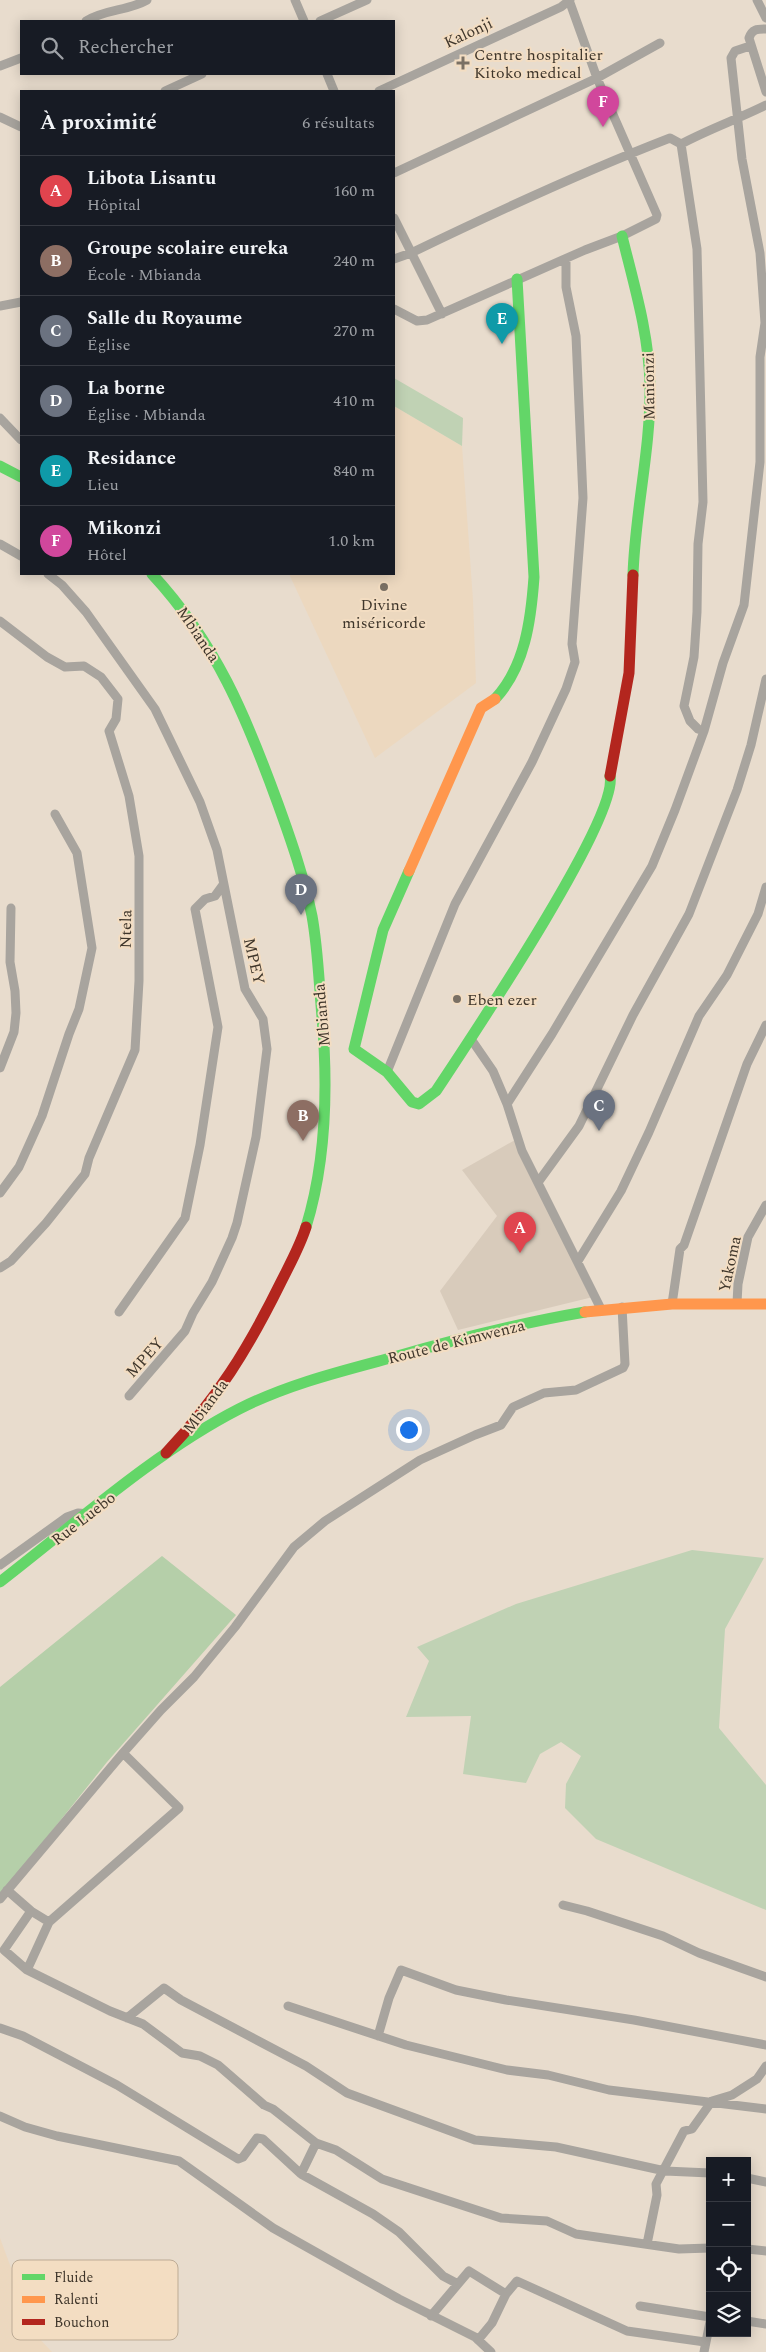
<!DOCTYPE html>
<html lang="fr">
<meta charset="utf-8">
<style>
:root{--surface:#171b24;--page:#242831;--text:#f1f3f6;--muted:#9ea1a6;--line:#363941;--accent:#db2777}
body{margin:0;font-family:Spectral,serif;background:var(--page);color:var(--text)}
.controls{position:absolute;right:15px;bottom:15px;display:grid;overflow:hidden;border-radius:0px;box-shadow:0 2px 12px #0003}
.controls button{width:45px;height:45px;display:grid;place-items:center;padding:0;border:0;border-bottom:1px solid var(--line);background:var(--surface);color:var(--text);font:25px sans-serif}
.you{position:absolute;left:408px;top:1429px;width:18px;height:18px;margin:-12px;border:4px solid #fff;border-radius:50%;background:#1a73e8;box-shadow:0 0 0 8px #1a73e833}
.badge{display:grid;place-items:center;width:32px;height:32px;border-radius:50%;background:var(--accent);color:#fff;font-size:16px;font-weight:700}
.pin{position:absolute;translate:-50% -41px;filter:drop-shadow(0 1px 2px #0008)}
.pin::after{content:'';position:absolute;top:26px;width:18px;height:15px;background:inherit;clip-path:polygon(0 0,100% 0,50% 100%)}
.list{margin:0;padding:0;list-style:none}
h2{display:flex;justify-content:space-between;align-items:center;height:65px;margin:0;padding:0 20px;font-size:21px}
h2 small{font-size:16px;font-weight:400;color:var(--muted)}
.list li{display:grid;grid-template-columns:32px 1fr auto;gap:15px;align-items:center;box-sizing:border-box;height:70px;padding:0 20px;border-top:1px solid var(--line)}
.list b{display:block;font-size:19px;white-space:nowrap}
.list p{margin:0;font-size:16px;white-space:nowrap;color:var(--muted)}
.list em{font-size:16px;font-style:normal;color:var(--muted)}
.icon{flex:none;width:28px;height:28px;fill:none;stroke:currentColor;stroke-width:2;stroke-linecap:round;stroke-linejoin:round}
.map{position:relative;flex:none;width:766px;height:2352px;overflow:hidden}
.search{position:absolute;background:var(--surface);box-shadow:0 2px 12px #0003;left:20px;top:20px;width:375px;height:55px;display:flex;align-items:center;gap:12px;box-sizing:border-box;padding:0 18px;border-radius:0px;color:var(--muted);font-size:19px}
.panel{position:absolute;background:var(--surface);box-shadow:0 2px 12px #0003;left:20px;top:90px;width:375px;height:485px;border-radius:0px}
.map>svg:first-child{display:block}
</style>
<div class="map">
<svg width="766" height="2352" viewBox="0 0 766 2352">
<rect width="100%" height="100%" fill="#e8dccd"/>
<!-- built -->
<path fill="#ecd8bf" d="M394 406 462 446 473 600 476 683 375 758 289 574H394Z
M0 2238 36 2335 52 2352H0Z"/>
<!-- medical -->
<path fill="#d8cbbb" d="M515 1140 593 1297 458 1330 440 1291 497 1216 462 1170Z"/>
<!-- green -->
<path fill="#c0d2b4" d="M394 378 463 418 462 446 394 406Z
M692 1550 764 1558 725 1629 719 1728 766 1785V1910L596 1839 565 1808 566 1784 581 1756 561 1742 540 1754 526 1783 463 1774 471 1716 406 1717 429 1661 417 1647 516 1604Z"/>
<!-- forest -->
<path fill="#b5cfa9" d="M162 1556 236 1615 107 1762 0 1896V1687Z"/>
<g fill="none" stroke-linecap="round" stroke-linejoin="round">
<!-- street -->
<path stroke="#a8a49e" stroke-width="9" d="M295 0 304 21
M757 0 766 18
M86 21C105 9 128 11 147 0
M320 21 367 0
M766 29C757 29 752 29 749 38L766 92
M0 66 21 58
M327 74 334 91
M165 91 202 74
M379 91 561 7 570 0
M0 117 21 127
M681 144C709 129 738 119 766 105
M394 173 597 78 660 43
M394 218 442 314
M394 259 411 253C496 212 582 172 670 138L681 144 697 249 703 502 698 544 697 612 694 657 684 706 690 721 698 729 704 731
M0 306 21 302
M394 309 417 321 427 320 585 250 622 236 656 219 657 215 597 78 569 0
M0 418 21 440
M0 544 21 556
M48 574 62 585 86 612 155 709 200 802 217 850 245 989 263 1019 267 1049 256 1137 237 1223 232 1238 212 1282 193 1313 185 1331 129 1396
M0 621 47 657 65 667 84 666 101 677 118 699 116 719 109 731 129 796 139 856V981L135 1050 89 1158 85 1174 46 1223 11 1261 0 1268
M471 1039 493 1071 507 1104 522 1151 601 1309
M0 1068 14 1032 16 1013 15 991 10 962 11 908
M387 1072 455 904 532 762 566 689 575 662 572 644 583 498 576 336 566 287V259
M507 1104 552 1034 652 866 675 810 704 731 723 663 744 605 760 462V357L765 323 760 253 742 159 731 58 735 51 750 46
M539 1181 579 1126 633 1015 689 914 737 790 751 745 766 679
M0 1193 19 1167 42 1116 69 1034 79 1009 92 948 77 853 55 814
M578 1261 621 1191 649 1132 699 1016 727 975 758 914 766 887
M737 1303 738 1284 748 1237 766 1205
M672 1304 680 1249 684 1245 747 1064 766 1025
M119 1312 185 1218 200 1145 218 1027 195 909 205 899 215 896 223 885
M0 1565 67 1517 78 1513 89 1514
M7 1890 31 1911 4 1950 27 1970 110 2011 143 2024 182 2053 200 2056 218 2065 264 2105 273 2109 316 2143 336 2150 382 2179 501 2218 547 2221 576 2234 679 2249 710 2248
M0 1899 123 1753 161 1710 194 1677 235 1627 294 1547 325 1521 420 1460 475 1435 501 1425 513 1407 544 1393 576 1390 623 1368 625 1364 622 1307
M563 1905 587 1911 663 1936 699 1953 766 1977
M31 1911 49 1922
M27 1970 49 1922 179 1808 123 1753
M288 2006 406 2045 507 2070 548 2075 609 2090 766 2109
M127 2018 164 1988 181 2000 306 2066 347 2093 475 2140 556 2147 665 2171 710 2173
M0 2028 23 2036 117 2085 238 2159 243 2157 257 2138 263 2139 301 2174 373 2214 399 2232 443 2276 458 2284
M378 2036 389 1998 401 1970 456 1990 506 2000 634 2020 766 2045
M0 2116 25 2127 57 2136 179 2161 273 2228 399 2299 475 2337 491 2352
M301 2174 316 2143
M747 2178 766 2182
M647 2244 657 2195 656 2184 684 2131 692 2129 712 2101 732 2095 757 2079 766 2066
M747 2249 766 2251
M640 2306 710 2317
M431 2316 469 2271 506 2294
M747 2321 766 2324
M478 2340 492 2323 506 2294 517 2281 627 2331 705 2342
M704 2352 710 2322"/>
<!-- fast -->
<path stroke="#63d668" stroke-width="11" d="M622 236C634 285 649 334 650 385 651 449 635 511 633 575
M0 466 21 477
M152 574C216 643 246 716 278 804 291 840 304 877 312 916 318 949 319 984 322 1017 328 1087 327 1159 306 1227
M495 699C525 667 531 620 534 577L517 279
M409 871 383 930 354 1049 387 1072 412 1102 419 1104 436 1091C467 1044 619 818 610 776
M0 1582C75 1524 155 1452 239 1409 288 1384 342 1371 394 1357 457 1339 520 1323 585 1312"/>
<!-- slow -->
<path stroke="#ff974d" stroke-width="11" d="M409 871 481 708 495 699
M585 1312 672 1304H766"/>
<!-- jam -->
<path stroke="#b3261e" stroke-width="11" d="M610 776 629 673 633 575
M166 1453C217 1399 248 1349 281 1282 290 1264 300 1246 306 1227"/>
</g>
<!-- markers -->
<g fill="#7a7064" stroke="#f3ddc2" stroke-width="2">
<path d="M460.5 55.5h5v5h5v5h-5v5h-5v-5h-5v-5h5z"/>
<circle cx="384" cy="587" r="5"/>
<circle cx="457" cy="999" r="5"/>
</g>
<g text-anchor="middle" stroke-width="4" stroke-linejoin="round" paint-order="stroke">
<!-- street labels -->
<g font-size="16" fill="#3f362b" stroke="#f3ddc2">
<text transform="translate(468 32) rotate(-25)" y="6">Kalonji</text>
<text transform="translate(648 386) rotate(-91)" y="6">Manionzi</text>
<text transform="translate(199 634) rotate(56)" y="6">Mbianda</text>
<text transform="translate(125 929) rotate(-89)" y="6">Ntela</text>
<text transform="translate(255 961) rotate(77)" y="6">MPEY</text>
<text transform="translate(321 1015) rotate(-95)" y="6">Mbianda</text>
<text transform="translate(729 1264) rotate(-78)" y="6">Yakoma</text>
<text transform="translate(456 1341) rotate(-14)" y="6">Route de Kimwenza</text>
<text transform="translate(144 1357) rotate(-48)" y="6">MPEY</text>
<text transform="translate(205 1406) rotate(-53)" y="6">Mbianda</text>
<text transform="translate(83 1518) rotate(-38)" y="6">Rue Luebo</text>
</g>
<!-- poi labels -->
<g font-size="16" fill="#3f362b" stroke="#f3ddc2" text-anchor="start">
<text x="474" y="60">Centre hospitalier<tspan x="474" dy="18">Kitoko medical</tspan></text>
<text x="384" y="610" text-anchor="middle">Divine<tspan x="384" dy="18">miséricorde</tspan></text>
<text x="467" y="1005">Eben ezer</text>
</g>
</g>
<!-- legend -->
<rect x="12" y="2260" width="166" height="80" rx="8" fill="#f3ddc2" stroke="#bdab95" stroke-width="1"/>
<rect x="22" y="2274" width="23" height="6" fill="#63d668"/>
<rect x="22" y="2296" width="23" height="7" fill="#ff974d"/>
<rect x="22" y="2319" width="23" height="6" fill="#b3261e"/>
<g font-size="14" fill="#3f362b">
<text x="54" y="2282">Fluide</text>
<text x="54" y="2304">Ralenti</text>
<text x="54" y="2327">Bouchon</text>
</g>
</svg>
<div class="controls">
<button>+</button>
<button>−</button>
<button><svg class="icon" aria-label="locate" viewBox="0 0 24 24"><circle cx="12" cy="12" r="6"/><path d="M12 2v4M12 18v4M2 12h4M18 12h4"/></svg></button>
<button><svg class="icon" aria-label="layers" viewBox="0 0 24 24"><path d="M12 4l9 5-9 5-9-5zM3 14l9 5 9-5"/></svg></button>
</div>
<div class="you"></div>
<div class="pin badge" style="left:520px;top:1253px;background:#e0444e">A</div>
<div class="pin badge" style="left:303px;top:1141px;background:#8d6e63">B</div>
<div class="pin badge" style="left:599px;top:1131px;background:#6b7280">C</div>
<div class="pin badge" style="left:301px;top:915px;background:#6b7280">D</div>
<div class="pin badge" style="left:502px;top:344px;background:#0f9aa8">E</div>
<div class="pin badge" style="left:603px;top:127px;background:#d1479c">F</div>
<div class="search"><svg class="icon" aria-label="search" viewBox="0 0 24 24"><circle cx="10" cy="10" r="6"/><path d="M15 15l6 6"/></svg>Rechercher</div>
<section class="panel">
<h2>À proximité<small>6 résultats</small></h2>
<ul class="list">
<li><span class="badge" style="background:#e0444e">A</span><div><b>Libota Lisantu</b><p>Hôpital</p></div><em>160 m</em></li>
<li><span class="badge" style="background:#8d6e63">B</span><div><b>Groupe scolaire eureka</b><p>École · Mbianda</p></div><em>240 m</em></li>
<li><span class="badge" style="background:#6b7280">C</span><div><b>Salle du Royaume</b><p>Église</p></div><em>270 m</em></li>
<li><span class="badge" style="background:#6b7280">D</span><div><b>La borne</b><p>Église · Mbianda</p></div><em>410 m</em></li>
<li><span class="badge" style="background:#0f9aa8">E</span><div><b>Residance</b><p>Lieu</p></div><em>840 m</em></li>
<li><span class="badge" style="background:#d1479c">F</span><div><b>Mikonzi</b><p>Hôtel</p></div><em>1.0 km</em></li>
</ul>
</section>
</div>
